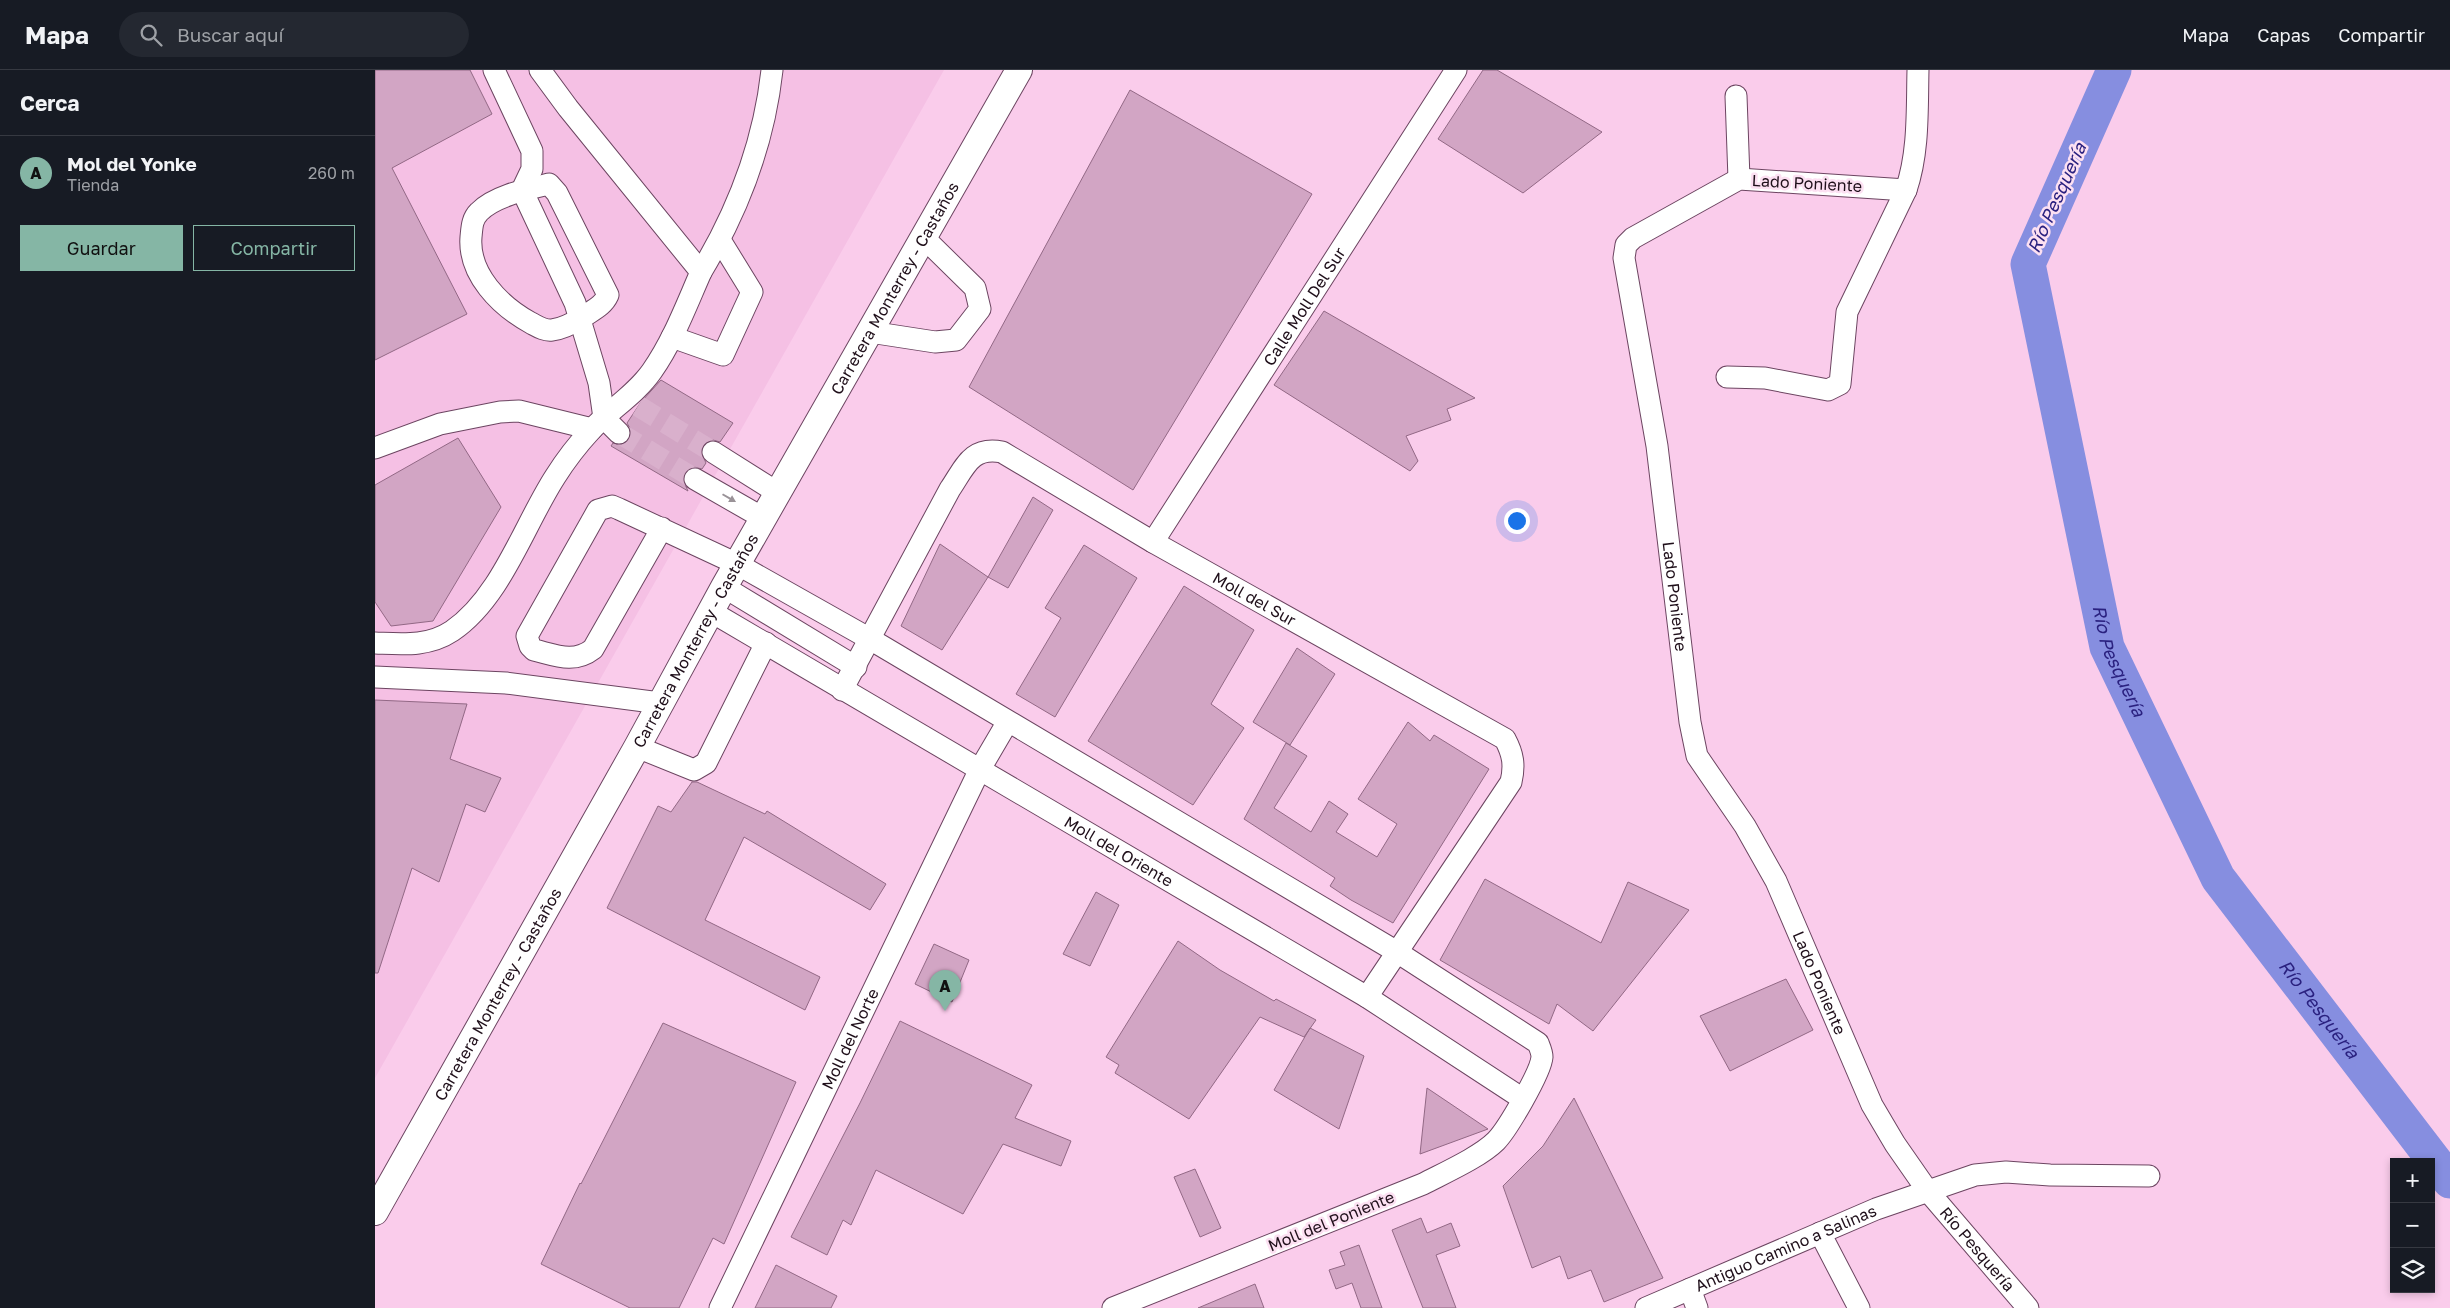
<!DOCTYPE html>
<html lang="es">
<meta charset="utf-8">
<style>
:root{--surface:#171b24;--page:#242831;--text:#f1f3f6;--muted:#9ea1a6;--line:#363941;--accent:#85b6a5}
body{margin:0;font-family:"Golos Text",sans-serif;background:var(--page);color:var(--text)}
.controls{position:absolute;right:15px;bottom:15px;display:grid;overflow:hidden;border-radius:0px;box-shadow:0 2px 8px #0003}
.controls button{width:45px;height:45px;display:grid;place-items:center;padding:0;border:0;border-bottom:1px solid var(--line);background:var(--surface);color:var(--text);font:25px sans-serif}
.you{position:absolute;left:1141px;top:450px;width:18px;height:18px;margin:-12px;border:4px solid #fff;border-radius:50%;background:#1a73e8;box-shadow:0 0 0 8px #1a73e833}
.badge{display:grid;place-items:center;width:32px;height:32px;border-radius:50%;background:var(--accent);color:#111;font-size:16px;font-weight:700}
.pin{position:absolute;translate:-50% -41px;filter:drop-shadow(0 1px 2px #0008)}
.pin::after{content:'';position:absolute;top:26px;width:18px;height:15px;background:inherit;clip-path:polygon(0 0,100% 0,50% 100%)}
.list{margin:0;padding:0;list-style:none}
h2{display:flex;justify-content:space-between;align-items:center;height:65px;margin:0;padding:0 20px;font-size:21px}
h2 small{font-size:16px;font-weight:400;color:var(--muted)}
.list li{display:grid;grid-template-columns:32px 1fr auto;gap:15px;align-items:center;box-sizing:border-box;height:75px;padding:0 20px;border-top:1px solid var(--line)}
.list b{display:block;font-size:19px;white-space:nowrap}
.list p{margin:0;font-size:16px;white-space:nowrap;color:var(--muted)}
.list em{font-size:16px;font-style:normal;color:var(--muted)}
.actions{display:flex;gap:10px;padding:15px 20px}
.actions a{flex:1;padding:11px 0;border:1px solid var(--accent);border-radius:0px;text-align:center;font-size:18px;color:var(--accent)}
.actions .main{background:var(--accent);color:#111}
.icon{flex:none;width:28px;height:28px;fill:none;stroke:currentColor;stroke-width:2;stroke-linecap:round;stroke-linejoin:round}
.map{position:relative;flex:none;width:2075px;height:1238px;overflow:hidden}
header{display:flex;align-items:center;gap:30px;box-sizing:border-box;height:70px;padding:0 25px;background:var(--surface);border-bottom:1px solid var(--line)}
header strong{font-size:24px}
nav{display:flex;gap:28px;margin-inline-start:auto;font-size:18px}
.search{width:350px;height:45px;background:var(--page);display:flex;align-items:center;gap:12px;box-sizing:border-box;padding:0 18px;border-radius:28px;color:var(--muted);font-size:19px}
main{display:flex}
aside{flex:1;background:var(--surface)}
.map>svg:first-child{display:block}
</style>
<header>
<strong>Mapa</strong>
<div class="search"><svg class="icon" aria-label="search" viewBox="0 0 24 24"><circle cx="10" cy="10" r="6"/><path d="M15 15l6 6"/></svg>Buscar aquí</div>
<nav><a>Mapa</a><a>Capas</a><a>Compartir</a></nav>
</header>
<main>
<aside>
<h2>Cerca<small></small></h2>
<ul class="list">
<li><span class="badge">A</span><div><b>Mol del Yonke</b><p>Tienda</p></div><em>260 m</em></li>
</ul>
<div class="actions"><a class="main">Guardar</a><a>Compartir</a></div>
</aside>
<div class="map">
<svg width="2075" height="1238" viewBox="0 0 2075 1238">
<rect width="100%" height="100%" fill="#facceb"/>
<!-- built -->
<path fill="#f5c0e4" d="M0 0H569L0 1008Z"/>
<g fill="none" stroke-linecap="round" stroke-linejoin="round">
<!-- river -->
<path stroke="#868ee0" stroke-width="35" id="s1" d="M1739 0 1653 194 1732 577 1843 808 2075 1111"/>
</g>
<!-- building -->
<path fill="#d2a5c4" stroke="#926885" d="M0 0H95L117 44 17 98 92 244 0 290Z
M1108 0H1122L1227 62 1148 123 1063 69Z
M755 20 937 124 758 420 594 317Z
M949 241 1100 328 1072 339 1076 350 1031 366 1043 391 1035 401 899 315Z
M286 310 358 353 345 372 338 370 328 375 326 382 331 393 327 399 319 397 309 402 308 410 313 421 236 376 238 373 247 375 253 371 256 360 252 353 266 332Z
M83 368 126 437 58 551 16 556 0 532V415Z
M658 427 678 440 633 518 613 507Z
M565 474 613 507 567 580 526 556Z
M709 475 762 508 680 647 641 624 686 548 670 538Z
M809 516 879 560 836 634 869 658 818 735 713 671Z
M922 578 960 604 915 675 878 652Z
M0 630 92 634 75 689 126 708 110 742 91 734 64 812 37 798 3 903H0Z
M1033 652 1055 671 1059 665 1114 699 1018 853 976 830 955 816 960 808 869 749 911 673 932 686 899 738 936 762 954 731 973 744 961 762 1002 787 1022 754 983 729Z
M317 712H322L390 744 392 741 511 814 495 840 369 767 330 850 445 907 430 940 232 838 283 736 296 742Z
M1110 809 1226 873 1253 812 1314 840 1218 961 1182 934 1174 954 1065 890Z
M721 822 744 835 715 896 688 884Z
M803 871 845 900 899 931 901 929 941 950 929 967 885 947 814 1049 740 1003 744 995 731 987Z
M559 874 594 890 577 932 540 914Z
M1411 909 1438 960 1355 1001 1325 946Z
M525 951 657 1015 640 1048 696 1071 686 1096 628 1074 588 1144 501 1100 476 1155 468 1150 452 1185 416 1167 485 1033Z
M288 953 421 1012 349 1174 338 1168 304 1238H255L166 1194 205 1113 206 1114Z
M935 958 989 986 964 1059 899 1020Z
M1052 1018 1113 1059 1045 1084Z
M1199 1028 1288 1208 1229 1232 1216 1200 1193 1209 1185 1186 1157 1198 1128 1116 1168 1076Z
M820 1099 846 1158 825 1167 799 1107Z
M1046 1148 1052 1163 1076 1153 1085 1176 1061 1185 1081 1238H1048L1017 1160Z
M984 1175 1007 1238H986L977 1213 961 1219 954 1200 970 1195 965 1182Z
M401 1195 462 1226 456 1238H380Z
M880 1214 889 1238H823Z"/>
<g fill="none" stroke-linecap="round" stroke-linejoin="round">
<!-- minor-tunnel -->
<path stroke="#d9b0cc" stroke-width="21" stroke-dasharray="21 11" stroke-linecap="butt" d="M263 336 338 382
M244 363 320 409"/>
<!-- minor casing -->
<g stroke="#6c4561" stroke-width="23">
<g id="minor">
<path d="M119 0 157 81V99L147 120 200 233 224 313 229 348 244 363"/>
<path d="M1361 26 1364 109"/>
<path d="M174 114 182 123 233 225C228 236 218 240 208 247 200 252 186 259 177 260 169 261 162 256 156 253 125 236 93 204 96 167 97 157 97 149 104 142 119 126 153 119 174 114Z"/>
<path id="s2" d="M1531 120 1364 109 1258 168 1251 175 1249 188 1282 376 1315 652 1322 686 1370 756 1401 811 1497 1035 1520 1074 1552 1120 1653 1238"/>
<path d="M326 202C364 139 389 73 397 0"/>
<path d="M495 262 560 272 581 270 605 239 600 218 548 167"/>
<path d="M297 267 348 285 377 222 345 170"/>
<path d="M1352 307 1390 308 1453 320 1465 314 1472 242 1531 120C1544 82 1542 40 1543 0"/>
<path d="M0 378 65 354 125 342 144 341 217 359"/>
<path d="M338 382 403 423"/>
<path d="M320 409 388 448"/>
<path d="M287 458 218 579C199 594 180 585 159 580L155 576 152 566 223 440 237 436 244 439 362 494 495 569 1022 882 1163 973C1165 978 1167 982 1167 987 1166 1002 1132 1060 1121 1071 1105 1087 1069 1103 1048 1114L738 1238"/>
<path id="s3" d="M778 472 1081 0"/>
<path d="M349 517 481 597"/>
<path id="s4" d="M335 541 992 927 1148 1029"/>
<path d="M0 573C27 574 53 577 77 561 126 528 149 455 180 407 190 391 204 373 217 359 236 339 261 324 277 301 298 271 311 236 326 202L193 38 165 0"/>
<path d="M0 607 131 613 285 633"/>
<path id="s5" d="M467 620 575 419C590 397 596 376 627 382L778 472 1130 669C1138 684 1140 695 1136 712L992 927"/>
<path d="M262 677 319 700 331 693 391 573"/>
<path d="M1445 1163 1484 1238"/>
<path d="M1315 1219 1322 1238"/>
<path id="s6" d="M345 1238 605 699 632 653"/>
<path id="s7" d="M1271 1238 1501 1139 1600 1105 1631 1102 1675 1105 1774 1106"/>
</g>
</g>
<!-- major casing -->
<g stroke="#6c4561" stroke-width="28">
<g id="major">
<path id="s8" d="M0 1142 262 677 349 517 644 0"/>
</g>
</g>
<!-- minor -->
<use href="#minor" stroke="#fff" stroke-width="21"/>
<!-- major -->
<use href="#major" stroke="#fff" stroke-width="26"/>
</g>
<!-- one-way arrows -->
<defs><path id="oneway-solid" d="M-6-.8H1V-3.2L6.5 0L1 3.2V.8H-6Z" transform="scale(1.25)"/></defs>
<use fill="#9a9398" href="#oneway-solid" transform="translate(354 428) rotate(30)"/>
<g text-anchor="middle" stroke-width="5" stroke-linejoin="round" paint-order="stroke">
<!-- street labels -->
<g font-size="16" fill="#1f0f1a" stroke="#fce0f2">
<text transform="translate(1432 113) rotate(3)" y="6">Lado Poniente</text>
<text dy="6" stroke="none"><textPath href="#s8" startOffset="1060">Carretera Monterrey - Castaños</textPath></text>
<text dy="6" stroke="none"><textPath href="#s3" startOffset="280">Calle Moll Del Sur</textPath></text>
<text dy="6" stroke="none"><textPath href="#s2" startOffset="654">Lado Poniente</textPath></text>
<text dy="6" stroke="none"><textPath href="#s5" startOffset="590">Moll del Sur</textPath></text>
<text dy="6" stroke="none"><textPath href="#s8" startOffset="655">Carretera Monterrey - Castaños</textPath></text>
<text dy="6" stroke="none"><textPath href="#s4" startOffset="474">Moll del Oriente</textPath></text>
<text dy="6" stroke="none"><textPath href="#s2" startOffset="1074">Lado Poniente</textPath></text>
<text dy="6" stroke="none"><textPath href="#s8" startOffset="250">Carretera Monterrey - Castaños</textPath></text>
<text dy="6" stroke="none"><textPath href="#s6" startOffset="299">Moll del Norte</textPath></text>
<text transform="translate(956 1151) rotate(-22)" y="6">Moll del Poniente</text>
<text dy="6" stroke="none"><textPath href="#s7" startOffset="152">Antiguo Camino a Salinas</textPath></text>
<text dy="6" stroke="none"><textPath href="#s2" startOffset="1386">Río Pesquería</textPath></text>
</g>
<!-- water labels -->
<g font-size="18" font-style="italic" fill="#2a217f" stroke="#fce0f2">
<text transform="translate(1682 128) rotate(-66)" y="6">Río Pesquería</text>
<text dy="6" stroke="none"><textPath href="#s1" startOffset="620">Río Pesquería</textPath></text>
<text dy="6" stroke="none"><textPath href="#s1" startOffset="1025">Río Pesquería</textPath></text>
</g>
</g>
</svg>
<div class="controls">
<button>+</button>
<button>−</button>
<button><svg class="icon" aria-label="layers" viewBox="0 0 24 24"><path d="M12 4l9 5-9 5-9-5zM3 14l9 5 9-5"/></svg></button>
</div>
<div class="you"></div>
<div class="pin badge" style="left:570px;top:941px">A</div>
</div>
</main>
